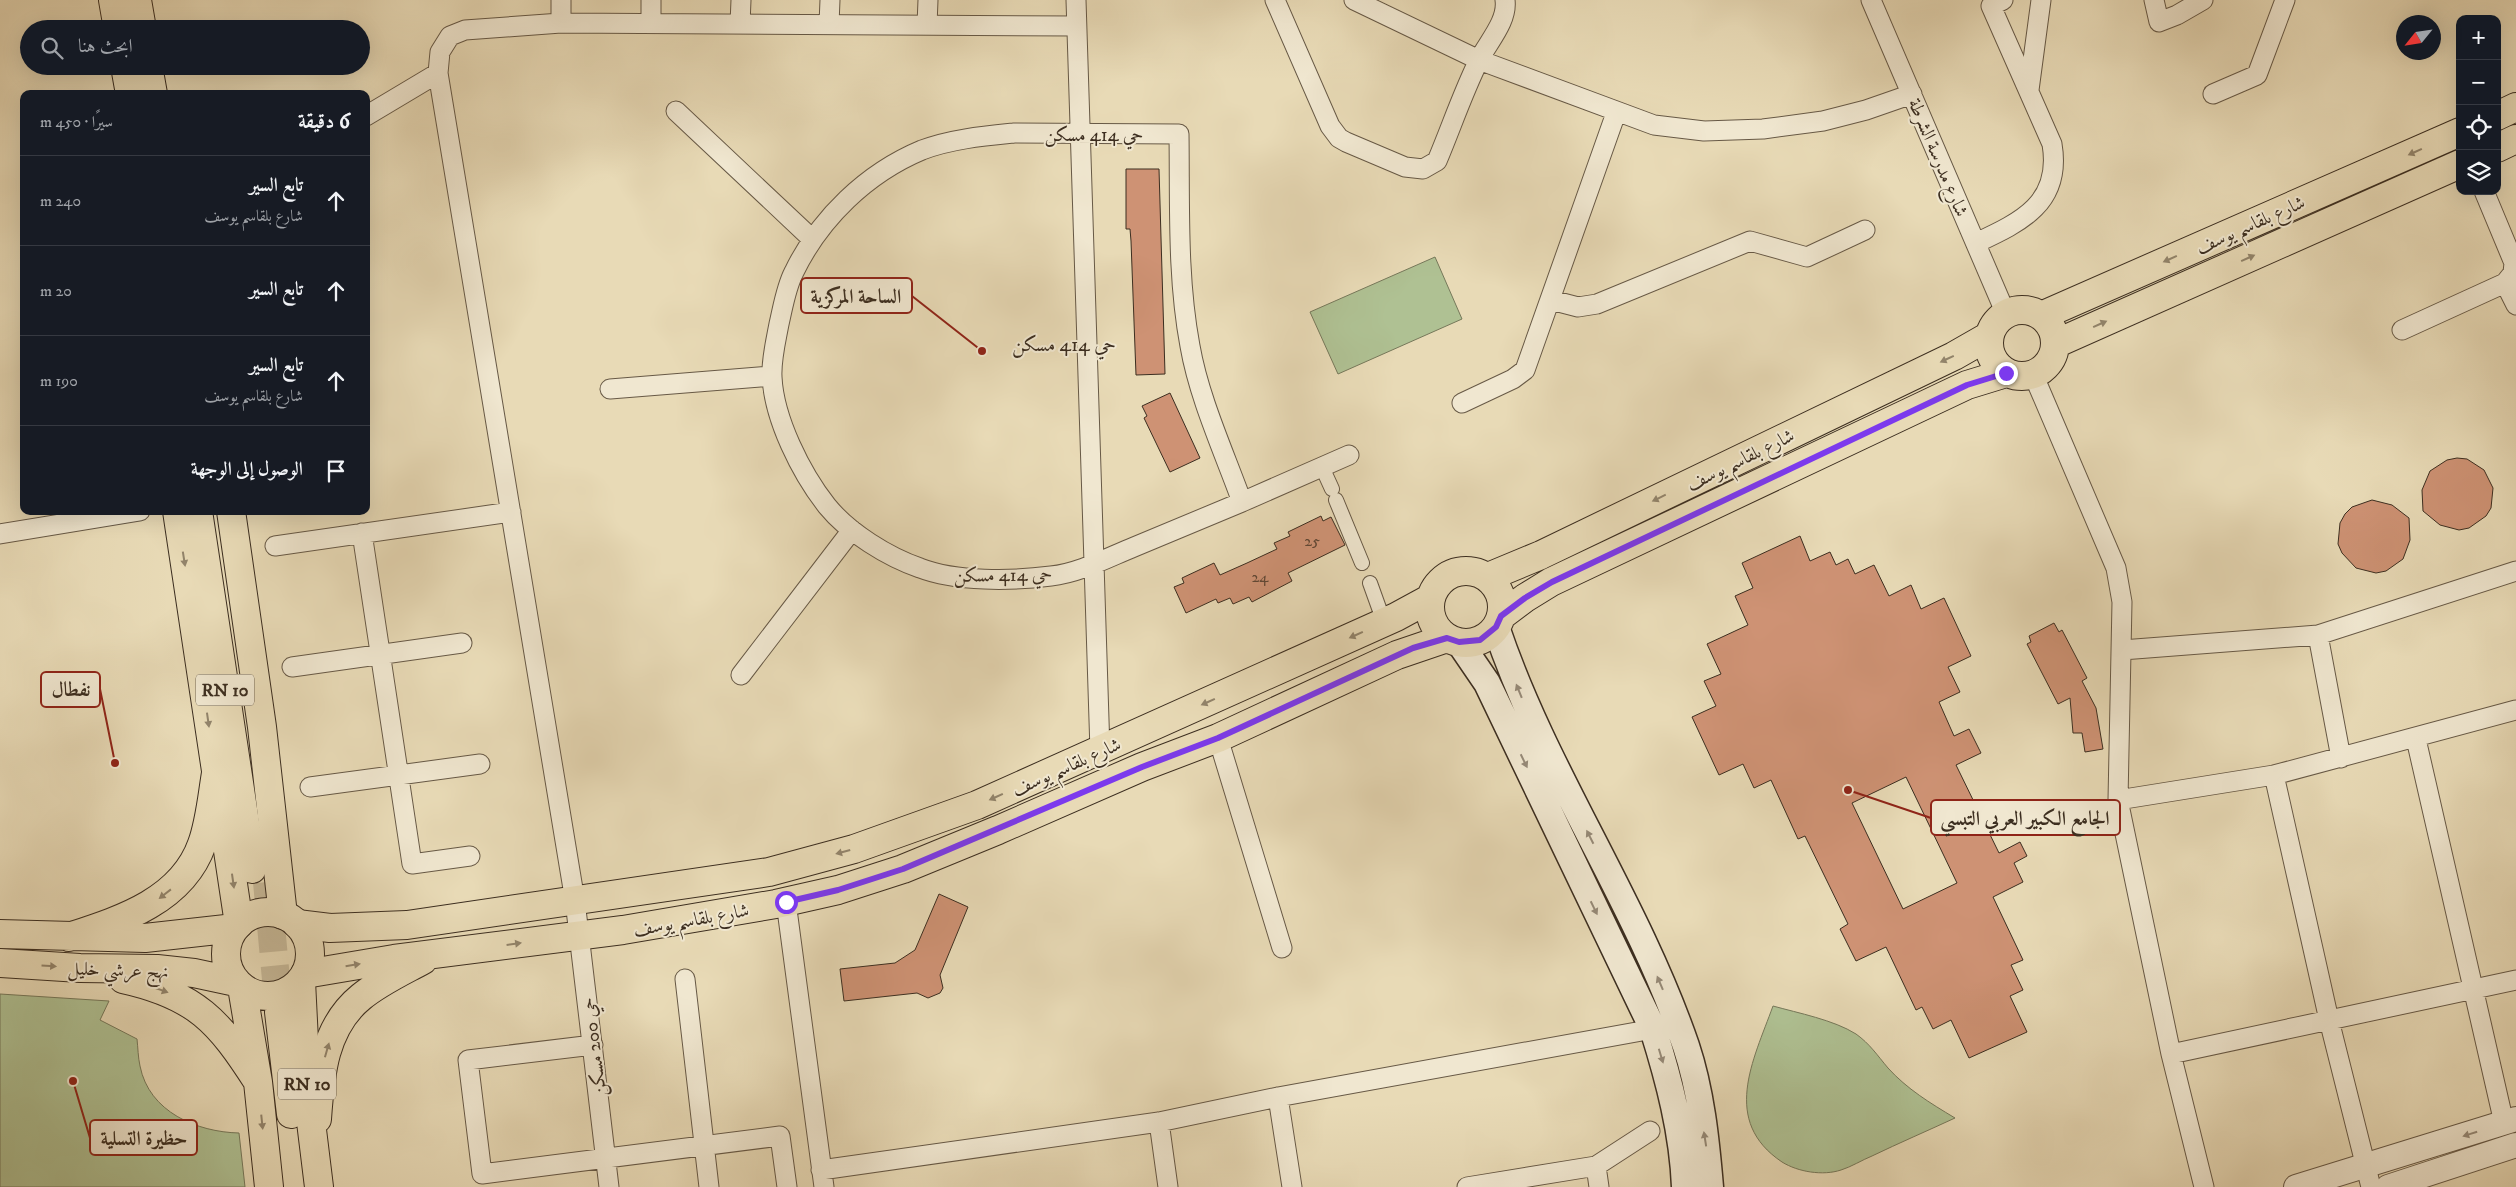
<!DOCTYPE html>
<html lang="ar">
<meta charset="utf-8">
<style>
:root{--surface:#171b24;--page:#242831;--text:#f1f3f6;--muted:#9ea1a6;--line:#363941}
body{margin:0;font-family:"IM FELL DW Pica",Amiri,serif;background:var(--page);color:var(--text);direction:rtl}
.controls{position:absolute;right:15px;top:15px;display:grid;overflow:hidden;border-radius:10px;box-shadow:0 5px 20px #0002}
.controls button{width:45px;height:45px;display:grid;place-items:center;padding:0;border:0;border-bottom:1px solid var(--line);background:var(--surface);color:var(--text);font:25px sans-serif}
.compass{position:absolute;left:2396px;top:15px;width:45px;height:45px;border-radius:50%;background:var(--surface);box-shadow:0 5px 20px #0002;rotate:240deg}
.stop{position:absolute;width:15px;height:15px;margin:-11px;border:4px solid #7c3aed;border-radius:50%;background:#fff}
.stop.end{background:#7c3aed;border-color:#fff;box-shadow:0 1px 5px #0008}
.list{margin:0;padding:0;list-style:none}
h2{display:flex;justify-content:space-between;align-items:center;height:65px;margin:0;padding:0 20px;font-size:21px}
h2 small{font-size:16px;font-weight:400;color:var(--muted)}
.list li{display:grid;grid-template-columns:32px 1fr auto;gap:15px;align-items:center;box-sizing:border-box;height:90px;padding:0 20px;border-top:1px solid var(--line)}
.list b{display:block;font-size:19px;white-space:nowrap}
.list p{margin:0;font-size:16px;white-space:nowrap;color:var(--muted)}
.list em{font-size:16px;font-style:normal;color:var(--muted)}
.icon{flex:none;width:28px;height:28px;fill:none;stroke:currentColor;stroke-width:2;stroke-linecap:round;stroke-linejoin:round}
.map{position:relative;flex:none;width:2516px;height:1187px;overflow:hidden;direction:ltr}
.search{position:absolute;background:var(--surface);box-shadow:0 5px 20px #0002;left:20px;top:20px;width:350px;height:55px;display:flex;align-items:center;gap:12px;box-sizing:border-box;padding:0 18px;border-radius:28px;color:var(--muted);font-size:19px}
.panel{position:absolute;background:var(--surface);box-shadow:0 5px 20px #0002;left:20px;top:90px;width:350px;height:425px;border-radius:10px;direction:rtl}
.map>svg:first-child{display:block}
</style>
<div class="map">
<svg width="2516" height="1187" viewBox="0 0 2516 1187">
<rect width="100%" height="100%" fill="#e8dab6"/>
<filter id="stains"><feTurbulence type="fractalNoise" baseFrequency=".004" numOctaves="4"/><feColorMatrix values="0 0 0 0 .2 0 0 0 0 .09 0 0 0 0 .02 0 0 0 .5 -.17"/></filter>
<radialGradient id="worn" r=".72"><stop offset=".6" stop-color="#630" stop-opacity="0"/><stop offset="1" stop-color="#630" stop-opacity=".3"/></radialGradient>
<!-- green -->
<path fill="#afc193" stroke="#76785a" d="M1435 257 1462 319 1338 374 1310 312Z
M0 994 109 1001 100 1020 137 1039C138 1048 138 1057 140 1066 149 1112 197 1132 239 1133L245 1187H0Z
M1773 1006C1798 1013 1834 1020 1856 1034 1870 1044 1877 1055 1888 1068 1907 1089 1930 1103 1955 1118 1927 1131 1899 1143 1872 1156 1862 1160 1851 1167 1841 1170 1823 1176 1798 1172 1782 1162 1721 1121 1753 1061 1773 1006Z"/>
<!-- building -->
<path fill="#ce9274" stroke="#3c2e20" fill-rule="evenodd" d="M1126 169H1159L1165 374 1136 375 1131 241 1130 229H1126Z
M1170 393 1200 458 1170 472 1144 418 1147 416 1142 406Z
M2457 458 2467 459 2484 470 2493 488 2491 508 2486 516 2469 528 2459 530 2440 525 2423 511 2422 490 2430 471 2447 460Z
M2372 500 2392 505 2409 518 2410 540 2403 559 2386 571 2376 573 2356 568 2342 553 2338 544 2340 523 2345 514 2352 507Z
M1321 516 1323 521 1331 517 1345 545 1288 573 1292 581 1252 602 1249 597 1233 604 1230 598 1218 603 1216 599 1186 613 1174 587 1184 583 1182 578 1214 563 1220 575 1247 563 1277 549 1274 543 1290 536 1288 532Z
M1800 536 1810 561 1830 552 1836 565 1848 559 1855 574 1874 565 1889 596 1911 585 1921 609 1944 598 1971 656 1948 667 1960 692 1939 702 1954 736 1969 729 1981 753 1956 765 1999 853 2020 842 2027 856 2014 863 2023 882 1993 897 2023 960 2011 965 2023 990 2010 996 2027 1032 1969 1058 1951 1020 1933 1029 1922 1007 1916 1010 1886 947 1856 961 1840 929 1848 924 1805 836 1798 839 1771 780 1754 788 1743 764 1719 775 1692 717 1716 706 1704 681 1721 674 1707 644 1748 625 1735 596 1753 588 1742 563ZM1906 777 1957 883 1903 909 1852 803Z
M2054 623 2059 632 2062 630 2087 678 2082 681 2096 708 2103 749 2085 752 2082 733H2073L2070 698 2058 704 2027 644 2031 642 2029 636Z
M939 894 968 907 940 975 943 988 940 993 928 998 917 993 844 1001 840 969 895 963 915 950Z"/>
<g fill="none" stroke-linecap="round" stroke-linejoin="round">
<!-- trunk-tunnel -->
<path stroke="#c6b898" stroke-width="28" stroke-dasharray="28 14" stroke-linecap="butt" d="M267 882 279 1012"/>
<!-- pedestrian casing -->
<g stroke="#675946" stroke-width="16">
<path id="pedestrian" d="M1322 467 1332 489
M1336 500 1362 563
M1370 583 1384 622"/>
</g>
<!-- minor casing -->
<g stroke="#675946" stroke-width="21">
<path id="minor" d="M1076 0 1100 751
M1275 0 1330 126 1339 138 1346 142 1405 167 1423 169 1437 161C1451 128 1463 92 1479 60 1488 42 1508 21 1505 0
M1354 0 1479 60 1654 125 1704 131 1763 129 1823 121 1866 110 1912 94
M1871 0 2006 314
M2154 0 2159 22 2177 15 2203 0
M561 23V0
M651 23V0
M740 24 741 0
M829 24 830 0
M927 25 928 0
M2029 90 2041 0
M2213 94 2257 75 2285 0
M676 111 812 239
M366 116 438 73
M1014 133 1179 134C1180 204 1177 277 1190 346 1199 398 1224 452 1242 502 1206 517 1170 532 1134 547 1107 558 1079 573 1051 576 1012 581 956 582 920 568 888 557 849 533 827 506 801 473 774 419 772 377 771 360 776 340 779 324 783 307 786 287 794 272 820 218 867 173 922 150 951 139 984 136 1014 133Z
M1976 243C2021 222 2062 203 2052 144L1991 6 2003 0
M2505 283 2516 305
M1551 300 1578 307 1597 304 1750 241 1807 257 1865 230
M2402 330 2505 283 2513 273 2514 263 2484 191
M2033 374 2116 568 2122 602 2118 800 2171 1054 2204 1187
M610 389 772 376
M1462 403 1513 379 1525 370 1616 113
M1242 502 1349 455
M362 533 412 864 470 856
M0 534 140 511
M275 546 511 512
M2318 635 2341 758
M2122 650 2318 635 2516 571
M292 667 462 643
M741 675 852 530
M1218 738 1282 948
M2416 739 2504 1123
M2274 775 2329 1020 2371 1187
M310 787 480 764
M2118 800 2274 775 2516 710
M786 902 824 1187
M685 979 709 1187
M593 1045 468 1060 482 1174 780 1136 787 1187
M2171 1054 2516 980
M1278 1097 1292 1187
M1159 1122 1168 1187
M1596 1166 1599 1187
M821 1170 1159 1122 1278 1097 1653 1029
M609 1187 575 901 438 73 440 52 450 36 465 30 561 23 1076 26
M1467 1187 1596 1166 1650 1131"/>
</g>
<!-- tertiary casing -->
<g stroke="#675946" stroke-width="26">
<path id="tertiary" d="M2296 1187 2516 1119
M2388 1187 2516 1145"/>
</g>
<!-- secondary casing -->
<g stroke="#3c2e20" stroke-width="29">
<path id="secondary" d="M1496 627C1545 773 1636 900 1686 1046 1701 1091 1706 1140 1710 1187
M1459 642 1487 683 1653 1029C1669 1080 1683 1133 1685 1187"/>
</g>
<!-- primary casing -->
<g stroke="#3c2e20" stroke-width="30">
<path id="primary" d="M113 0 118 29
M137 0 142 29
M125 66 130 94
M148 66 153 94
M2497 116 2516 107
M2497 148 2516 139
M1989 343a33 33 0 1 1 66 0a33 33 0 1 1-66 0Z
M2041 316 2460 132
M2055 344 2460 164
M177 511 239 924
M231 511 262 727 283 915
M1430 607a36 36 0 1 1 72 0a36 36 0 1 1-72 0Z
M1488 577 1541 555 1954 356 1989 336
M1501 616 1525 598 1551 582 1967 385 2006 373
M297 924 330 928 407 925 769 872 854 849 977 805 1396 617 1431 598
M305 974 394 959 623 930 776 904 838 890 903 869 998 830 1142 767 1218 738 1397 655 1447 638
M317 1119C320 1075 324 1027 361 997 379 982 403 971 423 960"/>
</g>
<!-- trunk casing -->
<g stroke="#3c2e20" stroke-width="30">
<path id="trunk" d="M198 511 252 869
M226 954a42 42 0 1 1 84 0a42 42 0 1 1-84 0Z
M0 934 145 938 235 928
M69 937C121 920 182 901 202 844 210 822 212 797 216 773
M0 963 80 968 157 969 194 973 236 982
M123 979C196 995 219 1021 258 1082
M301 981 306 1081 319 1187
M242 987 258 1082 269 1187
M279 1012 291 1114"/>
</g>
<!-- pedestrian -->
<use href="#pedestrian" stroke="#f0e7d0" stroke-width="14"/>
<!-- minor -->
<use href="#minor" stroke="#f0e7d0" stroke-width="19"/>
<!-- tertiary -->
<use href="#tertiary" stroke="#f0e7d0" stroke-width="24"/>
<!-- secondary -->
<use href="#secondary" stroke="#f0e7d0" stroke-width="26"/>
<!-- primary -->
<use href="#primary" stroke="#e8dab6" stroke-width="28"/>
<!-- trunk -->
<use href="#trunk" stroke="#e8dab6" stroke-width="28"/>
</g>
<!-- one-way arrows -->
<defs><path id="oneway-solid" d="M-6-.8H1V-3.2L6.5 0L1 3.2V.8H-6Z" transform="scale(1.25)"/></defs>
<g fill="#92846b">
<use href="#oneway-solid" transform="translate(2415 152) rotate(156)"/>
<use href="#oneway-solid" transform="translate(2248 258) rotate(-24)"/>
<use href="#oneway-solid" transform="translate(2170 259) rotate(156)"/>
<use href="#oneway-solid" transform="translate(2100 324) rotate(-24)"/>
<use href="#oneway-solid" transform="translate(1947 359) rotate(155)"/>
<use href="#oneway-solid" transform="translate(1659 498) rotate(154)"/>
<use href="#oneway-solid" transform="translate(184 559) rotate(81)"/>
<use href="#oneway-solid" transform="translate(1356 635) rotate(156)"/>
<use href="#oneway-solid" transform="translate(1208 702) rotate(156)"/>
<use href="#oneway-solid" transform="translate(208 720) rotate(82)"/>
<use href="#oneway-solid" transform="translate(996 797) rotate(156)"/>
<use href="#oneway-solid" transform="translate(843 852) rotate(165)"/>
<use href="#oneway-solid" transform="translate(233 881) rotate(82)"/>
<use href="#oneway-solid" transform="translate(165 894) rotate(142)"/>
<use href="#oneway-solid" transform="translate(514 944) rotate(-8)"/>
<use href="#oneway-solid" transform="translate(353 965) rotate(-9)"/>
<use href="#oneway-solid" transform="translate(49 966) rotate(4)"/>
<use href="#oneway-solid" transform="translate(161 990) rotate(19)"/>
<use href="#oneway-solid" transform="translate(327 1050) rotate(-74)"/>
<use href="#oneway-solid" transform="translate(262 1122) rotate(84)"/>
</g>
<g fill="#968a78">
<use href="#oneway-solid" transform="translate(1519 691) rotate(-112)"/>
<use href="#oneway-solid" transform="translate(1524 761) rotate(64)"/>
<use href="#oneway-solid" transform="translate(1590 837) rotate(-117)"/>
<use href="#oneway-solid" transform="translate(1594 908) rotate(64)"/>
<use href="#oneway-solid" transform="translate(1660 983) rotate(-113)"/>
<use href="#oneway-solid" transform="translate(1661 1056) rotate(73)"/>
<use href="#oneway-solid" transform="translate(2470 1134) rotate(163)"/>
<use href="#oneway-solid" transform="translate(1705 1139) rotate(-99)"/>
</g>
<g fill="none" stroke-linecap="round" stroke-linejoin="round">
<!-- route -->
<path stroke="#7c3aed" stroke-width="6" d="M786 902 838 890 903 869 1142 767 1218 738 1413 648 1447 638 1459 642 1480 640 1496 627 1501 616 1525 598 1552 582 1967 385 2006 373"/>
</g>
<g text-anchor="middle" stroke-width="4" stroke-linejoin="round" paint-order="stroke">
<!-- number labels -->
<g font-size="16" fill="#604735">
<text x="1312" y="546">25</text>
<text x="1260" y="582">24</text>
</g>
<!-- shield labels -->
<g fill="#f0e7d0" stroke="#726655" stroke-width="1">
<rect x="196" y="674.5" width="58" height="31" rx="4"/>
<rect x="278" y="1068.5" width="58" height="31" rx="4"/>
</g>
<g font-size="18" font-weight="bold" fill="#3c2e20">
<text x="225" y="696">RN 10</text>
<text x="307" y="1090">RN 10</text>
</g>
<!-- street labels -->
<g font-size="19" fill="#3c2e20" stroke="#f0e7d0">
<text x="1094" y="141">حي 414 مسكن</text>
<text transform="translate(1939 157) rotate(67)" y="7">شارع مدرسة الشرطة</text>
<text transform="translate(2250 224) rotate(-24)" y="7">شارع بلقاسم يوسف</text>
<text transform="translate(1740 459) rotate(-26)" y="7">شارع بلقاسم يوسف</text>
<text transform="translate(1003 574) rotate(-1)" y="7">حي 414 مسكن</text>
<text transform="translate(1066 766) rotate(-24)" y="7">شارع بلقاسم يوسف</text>
<text transform="translate(691 919) rotate(-10)" y="7">شارع بلقاسم يوسف</text>
<text transform="translate(118 969) rotate(2)" y="7">نهج عرشي خليل</text>
<text transform="translate(593 1047) rotate(-97)" y="7">حي 200 مسكن</text>
</g>
<!-- neighbourhood labels -->
<g font-size="20" fill="#3c2e20" stroke="#f0e7d0">
<text x="1064" y="351">حي 414 مسكن</text>
</g>
</g>
<!-- callouts -->
<path fill="none" stroke="#8f2418" stroke-width="2" d="M982 351L912 296M115 763L100 689M1848 790L1931 818M73 1081L90 1138"/>
<g fill="#8f2418" stroke="#f0e7d0" stroke-width="2">
<circle cx="982" cy="351" r="5"/>
<circle cx="115" cy="763" r="5"/>
<circle cx="1848" cy="790" r="5"/>
<circle cx="73" cy="1081" r="5"/>
</g>
<g fill="#f0e7d0" stroke="#8f2418" stroke-width="2">
<rect x="801" y="278" width="111" height="35" rx="5"/>
<rect x="41" y="672" width="59" height="35" rx="5"/>
<rect x="1931" y="800" width="189" height="35" rx="5"/>
<rect x="90" y="1120" width="107" height="35" rx="5"/>
</g>
<g font-size="20" text-anchor="middle" font-weight="bold" fill="#3c2e20">
<text x="856" y="303">الساحة المركزية</text>
<text x="71" y="696">نفطال</text>
<text x="2025" y="825">الجامع الكبير العربي التبسي</text>
<text x="144" y="1145">حظيرة التسلية</text>
</g>
<rect width="100%" height="100%" filter="url(#stains)"/>
<rect width="100%" height="100%" fill="url(#worn)"/>
</svg>
<div class="controls">
<button>+</button>
<button>−</button>
<button><svg class="icon" aria-label="locate" viewBox="0 0 24 24"><circle cx="12" cy="12" r="6"/><path d="M12 2v4M12 18v4M2 12h4M18 12h4"/></svg></button>
<button><svg class="icon" aria-label="layers" viewBox="0 0 24 24"><path d="M12 4l9 5-9 5-9-5zM3 14l9 5 9-5"/></svg></button>
</div>
<svg class="compass" viewBox="-18 -18 36 36"><path d="M0-13l5 13h-10z" fill="#e53935"/><path d="M0 13l5-13h-10z" fill="#9ea1a6"/></svg>
<div class="stop" style="left:786px;top:902px"></div>
<div class="stop end" style="left:2006px;top:373px"></div>
<div class="search"><svg class="icon" aria-label="search" viewBox="0 0 24 24"><circle cx="10" cy="10" r="6"/><path d="M15 15l6 6"/></svg>ابحث هنا</div>
<section class="panel">
<h2>6 دقيقة<small>سيرًا · 450 m</small></h2>
<ul class="list">
<li><svg class="icon" aria-label="ahead" viewBox="0 0 24 24"><path d="M12 20V5M6 11l6-6 6 6"/></svg><div><b>تابع السير</b><p>شارع بلقاسم يوسف</p></div><em>240 m</em></li>
<li><svg class="icon" aria-label="ahead" viewBox="0 0 24 24"><path d="M12 20V5M6 11l6-6 6 6"/></svg><div><b>تابع السير</b></div><em>20 m</em></li>
<li><svg class="icon" aria-label="ahead" viewBox="0 0 24 24"><path d="M12 20V5M6 11l6-6 6 6"/></svg><div><b>تابع السير</b><p>شارع بلقاسم يوسف</p></div><em>190 m</em></li>
<li><svg class="icon" aria-label="arrive" viewBox="0 0 24 24"><path d="M6 21V4h12l-3 4 3 4H6"/></svg><div><b>الوصول إلى الوجهة</b></div></li>
</ul>
</section>
</div>
